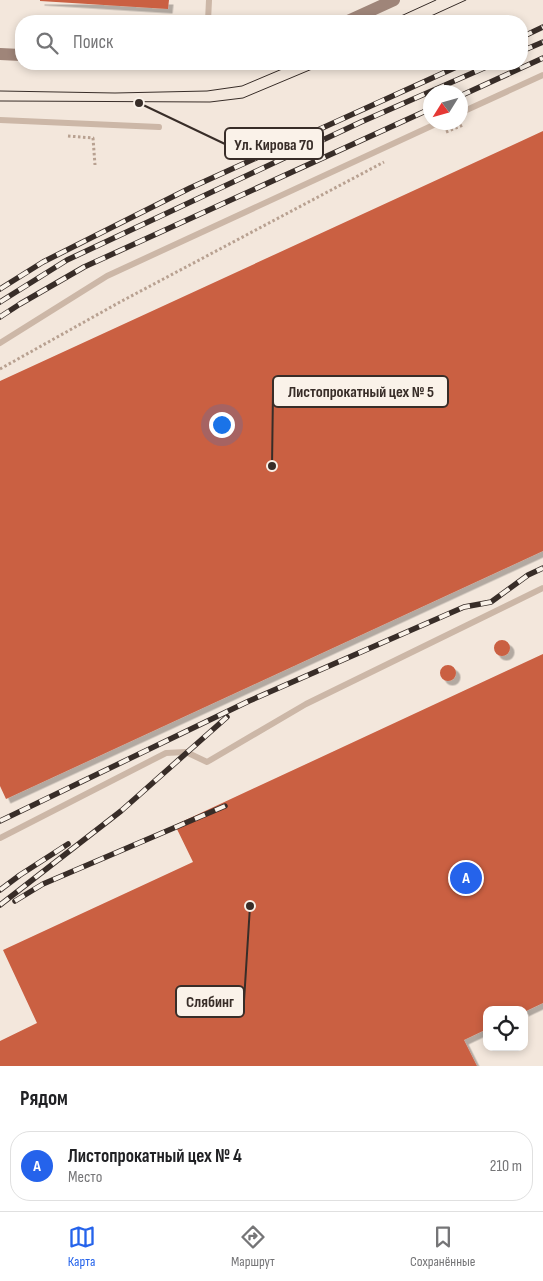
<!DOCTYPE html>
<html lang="ru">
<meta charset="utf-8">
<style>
:root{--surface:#fff;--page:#f6f6f6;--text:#202124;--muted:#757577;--line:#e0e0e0;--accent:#2563eb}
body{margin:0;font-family:"Sofia Sans Condensed",sans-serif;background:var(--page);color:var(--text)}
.controls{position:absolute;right:15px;bottom:15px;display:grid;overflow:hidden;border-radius:10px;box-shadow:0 2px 8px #0003}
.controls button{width:45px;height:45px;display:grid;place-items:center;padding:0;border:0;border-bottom:1px solid var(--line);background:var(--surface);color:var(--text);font:25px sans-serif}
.compass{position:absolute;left:423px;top:85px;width:45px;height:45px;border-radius:50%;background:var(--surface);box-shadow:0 2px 8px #0003;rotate:233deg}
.you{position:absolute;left:221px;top:424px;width:18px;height:18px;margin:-12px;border:4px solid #fff;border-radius:50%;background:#1a73e8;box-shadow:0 0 0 8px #1a73e833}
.badge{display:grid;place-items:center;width:32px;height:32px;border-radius:50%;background:var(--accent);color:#fff;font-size:16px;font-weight:700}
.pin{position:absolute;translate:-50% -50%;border:2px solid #fff;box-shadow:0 1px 5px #0006}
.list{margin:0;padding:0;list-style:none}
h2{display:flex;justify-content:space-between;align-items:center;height:65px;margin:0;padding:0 20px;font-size:21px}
h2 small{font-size:16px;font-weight:400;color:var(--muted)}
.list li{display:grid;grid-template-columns:32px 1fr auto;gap:15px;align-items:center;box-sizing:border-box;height:70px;margin:0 10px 10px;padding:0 10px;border:1px solid var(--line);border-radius:20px}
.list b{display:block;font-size:19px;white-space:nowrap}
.list p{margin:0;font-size:16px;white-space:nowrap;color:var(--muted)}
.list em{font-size:16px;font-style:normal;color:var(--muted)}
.icon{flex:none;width:28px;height:28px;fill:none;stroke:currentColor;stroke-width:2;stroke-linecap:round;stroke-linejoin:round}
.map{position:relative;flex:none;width:543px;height:1066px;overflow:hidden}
.search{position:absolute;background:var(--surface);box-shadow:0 2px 8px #0003;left:15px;right:15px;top:15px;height:55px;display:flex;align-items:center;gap:12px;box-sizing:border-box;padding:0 18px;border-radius:20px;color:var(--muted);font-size:19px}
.sheet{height:145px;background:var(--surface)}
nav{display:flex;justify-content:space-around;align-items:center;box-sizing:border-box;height:70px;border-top:1px solid var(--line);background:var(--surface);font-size:14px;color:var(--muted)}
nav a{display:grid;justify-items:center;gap:2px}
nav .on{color:var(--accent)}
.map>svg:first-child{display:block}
</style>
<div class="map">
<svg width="543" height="1066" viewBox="0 0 543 1066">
<defs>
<filter id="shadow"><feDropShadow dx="4.5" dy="4.5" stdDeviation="0" flood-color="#0004"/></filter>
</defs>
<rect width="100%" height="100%" fill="#f3e7dc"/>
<!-- building -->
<path fill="#ca6043" filter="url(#shadow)" d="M40 0H169L168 9 40 1Z
M543 131V551L6 799 0 786V381Z
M494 648a8 8 0 1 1 16 0a8 8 0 1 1-16 0Z
M543 654V1003L524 1012V1010H487V1029L464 1040 477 1066H0V1041L37 1023 3 950 193 862 175 825Z
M440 673a8 8 0 1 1 16 0a8 8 0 1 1-16 0Z"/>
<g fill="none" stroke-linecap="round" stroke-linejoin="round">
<!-- path -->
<path stroke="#b8a191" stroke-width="3" stroke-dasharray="2.5 2.5" stroke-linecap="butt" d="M446 132 463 125
M68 136 93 138 95 165
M0 369 120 302 384 162"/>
<!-- lane -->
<path stroke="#ccb7a7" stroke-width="6" d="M208 21 209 0
M460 113 543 75
M0 120 159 127
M0 343 107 276 440 122
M0 838 166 753 186 752 207 762 306 704 543 588"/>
<!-- secondary -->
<path stroke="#9f8579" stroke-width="12" d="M348 21 394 0
M0 54 21 55"/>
<!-- tram -->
<path stroke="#382d28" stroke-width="1" d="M390 21 436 0
M420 21 466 0
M0 91 115 93 207 91 242 86 294 64
M0 101 210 102 243 98 324 64"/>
<!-- rail casing -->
<g stroke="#382d28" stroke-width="5.5">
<path id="rail" d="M522 37 543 27
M522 51 543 42
M460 96 543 58
M0 289 43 262 190 188 463 64
M0 302 67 260 361 122 493 64
M0 317 20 304 84 267 430 109
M0 821 249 701 464 607 491 602 528 575 543 568
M0 890 20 875 68 844
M15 901 43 884 225 806
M0 905 121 811 227 717"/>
</g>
<!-- rail -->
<use href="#rail" stroke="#faf2e9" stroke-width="4" stroke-dasharray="11" stroke-linecap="butt"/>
</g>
<!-- callouts -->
<path fill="none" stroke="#382d28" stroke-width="2" d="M139 103L225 144M272 466L273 392M250 906L244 1001"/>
<g fill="#382d28" stroke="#faf2e9" stroke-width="2">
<circle cx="139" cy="103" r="5"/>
<circle cx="272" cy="466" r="5"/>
<circle cx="250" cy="906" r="5"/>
</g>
<g fill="#faf2e9" stroke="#382d28" stroke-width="2">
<rect x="225" y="128" width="98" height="31" rx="5"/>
<rect x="273" y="376" width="175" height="31" rx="5"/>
<rect x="176" y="986" width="68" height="31" rx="5"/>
</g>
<g font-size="16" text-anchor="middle" font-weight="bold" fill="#382d28">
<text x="274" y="150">Ул. Кирова 70</text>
<text x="361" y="397">Листопрокатный цех № 5</text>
<text x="210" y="1007">Слябинг</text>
</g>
</svg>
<div class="controls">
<button><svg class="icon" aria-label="locate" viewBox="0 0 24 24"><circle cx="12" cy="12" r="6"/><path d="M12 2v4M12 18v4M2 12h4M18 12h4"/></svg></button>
</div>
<svg class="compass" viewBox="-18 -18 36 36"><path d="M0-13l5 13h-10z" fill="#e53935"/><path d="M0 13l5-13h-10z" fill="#757577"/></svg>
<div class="you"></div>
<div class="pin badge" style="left:466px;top:878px">A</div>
<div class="search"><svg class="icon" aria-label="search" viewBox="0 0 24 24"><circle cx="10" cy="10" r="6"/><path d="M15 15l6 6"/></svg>Поиск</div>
</div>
<section class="sheet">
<h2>Рядом<small></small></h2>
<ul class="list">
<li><span class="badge">A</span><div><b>Листопрокатный цех № 4</b><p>Место</p></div><em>210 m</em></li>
</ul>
</section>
<nav>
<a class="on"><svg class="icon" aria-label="map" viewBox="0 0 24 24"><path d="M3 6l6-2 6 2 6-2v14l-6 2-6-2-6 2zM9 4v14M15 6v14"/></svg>Карта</a>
<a><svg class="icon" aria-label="directions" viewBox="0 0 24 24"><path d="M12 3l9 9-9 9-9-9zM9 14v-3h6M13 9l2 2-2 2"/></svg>Маршрут</a>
<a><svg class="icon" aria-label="saved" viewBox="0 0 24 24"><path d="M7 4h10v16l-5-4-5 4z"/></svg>Сохранённые</a>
</nav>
